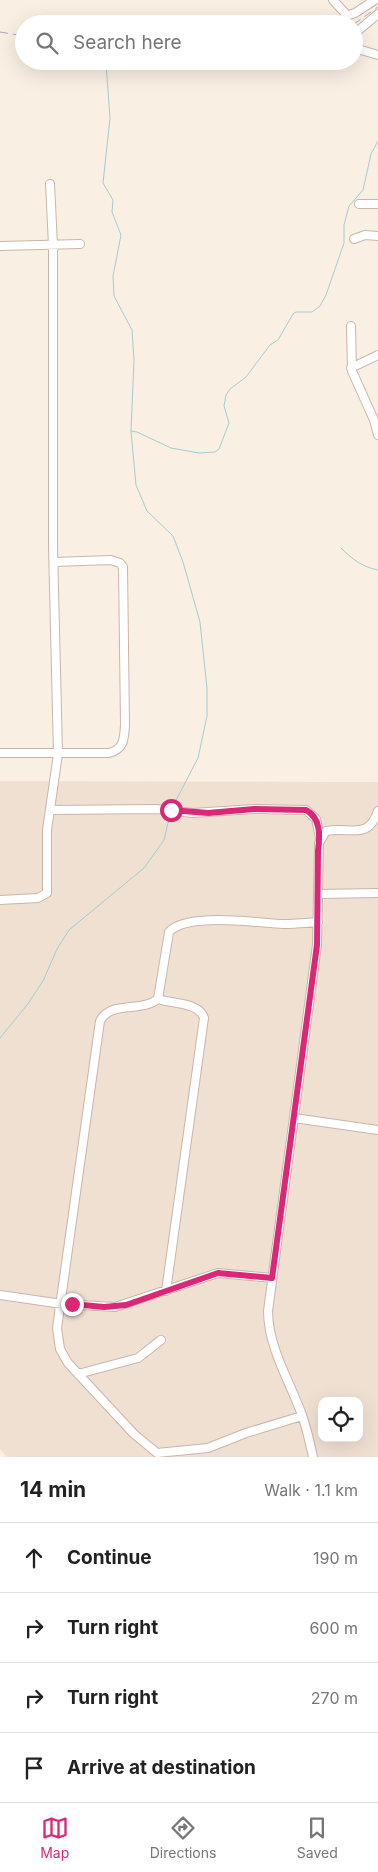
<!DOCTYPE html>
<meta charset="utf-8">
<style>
:root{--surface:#fff;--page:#f6f6f6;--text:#222;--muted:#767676;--line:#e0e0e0;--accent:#db2777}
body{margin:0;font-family:Inter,sans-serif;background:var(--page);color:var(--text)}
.controls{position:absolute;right:15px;bottom:15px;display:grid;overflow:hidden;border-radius:10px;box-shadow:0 5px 20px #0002}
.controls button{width:45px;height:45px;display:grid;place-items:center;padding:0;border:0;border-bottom:1px solid var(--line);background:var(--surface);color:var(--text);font:25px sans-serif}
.stop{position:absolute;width:15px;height:15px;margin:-11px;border:4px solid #db2777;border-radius:50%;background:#fff}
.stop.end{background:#db2777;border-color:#fff;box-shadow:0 1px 5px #0008}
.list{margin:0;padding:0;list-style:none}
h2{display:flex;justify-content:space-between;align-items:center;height:65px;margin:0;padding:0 20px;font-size:21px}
h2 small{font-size:16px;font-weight:400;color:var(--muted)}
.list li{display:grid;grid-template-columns:32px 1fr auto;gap:15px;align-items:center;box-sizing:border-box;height:70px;padding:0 20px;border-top:1px solid var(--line)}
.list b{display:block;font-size:19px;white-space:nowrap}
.list em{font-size:16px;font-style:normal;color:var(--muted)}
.icon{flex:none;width:28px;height:28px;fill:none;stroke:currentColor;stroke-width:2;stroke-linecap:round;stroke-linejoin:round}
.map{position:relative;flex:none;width:378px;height:1457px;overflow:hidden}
.search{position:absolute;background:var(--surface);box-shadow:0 5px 20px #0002;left:15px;right:15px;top:15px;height:55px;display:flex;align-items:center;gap:12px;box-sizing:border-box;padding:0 18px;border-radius:28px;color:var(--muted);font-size:19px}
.sheet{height:345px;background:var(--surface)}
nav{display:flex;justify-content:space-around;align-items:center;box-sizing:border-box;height:70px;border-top:1px solid var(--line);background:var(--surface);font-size:14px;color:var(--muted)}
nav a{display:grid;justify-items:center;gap:2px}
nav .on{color:var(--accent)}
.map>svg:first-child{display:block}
</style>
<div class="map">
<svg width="378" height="1457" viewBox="0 0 378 1457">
<rect width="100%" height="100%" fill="#f9efe3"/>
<!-- residential -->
<path fill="#f0e0d2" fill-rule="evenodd" d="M0 781 378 782V1457H7L0 1449ZM322 1401H359V1438H322Z"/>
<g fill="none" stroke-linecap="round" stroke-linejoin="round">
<!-- stream -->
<path stroke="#a1ced1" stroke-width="1" d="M106 63 110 118 103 183 113 200 112 212 121 235 113 276 114 296 132 330 134 360 131 431 136 485 147 511 173 536 183 562 200 622 207 688V716L198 758 172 808
M131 431 137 432 171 448 199 453 215 452 219 449 229 423 224 406 226 395 230 389 246 377 270 345 278 340 293 314 296 312H312L320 306 326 295 344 243V225L349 206 363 190 371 154 378 141
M341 548C352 559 362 567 378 570
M0 1038 27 1005 43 981 57 949 69 930 144 868 164 840 170 814"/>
<!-- minor casing -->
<g stroke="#c9b6ab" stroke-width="10">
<path id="minor" d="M333 0 345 13V20L340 24
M346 16 355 13 375 0
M354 34 378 14
M354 48 378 55
M359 204H378
M354 239 365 235 378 236
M0 246 80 244
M351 326 352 371 374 420 378 435
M351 368 378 355
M0 753H109C124 749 124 740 125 725L123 567 120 563 111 560 54 562
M51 810 156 809 193 813 254 809 306 810 316 819 320 838
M318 894 378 893
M0 900 38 898 47 893V830L58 754 53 547V245L50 184
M158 999C172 1004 199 1002 204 1018L166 1291
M294 1118 378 1130
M0 1295 62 1304 115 1307 218 1273 272 1278
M78 1374 138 1358 161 1340
M302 1416 246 1433 208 1448 157 1453 134 1434 68 1363 60 1349 57 1328 100 1021C111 1000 141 1013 158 999L169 932C186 912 257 923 283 924 295 924 306 923 318 922
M313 1457C310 1443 307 1429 302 1415 290 1382 268 1347 268 1311L317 945 319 843 326 831C350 826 368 841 378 811"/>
</g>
<!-- minor -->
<use href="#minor" stroke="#fff" stroke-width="8"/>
<!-- rail -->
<path stroke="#b0a3c1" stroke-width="1" stroke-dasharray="8 5" stroke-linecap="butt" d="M354 24 378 7
M0 32 24 36
M157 61 202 65 254 61"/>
</g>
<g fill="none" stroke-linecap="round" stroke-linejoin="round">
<!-- route -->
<path stroke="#db2777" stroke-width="6" d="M72 1304 104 1307 126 1305 218 1273 272 1278 317 945 318 851C320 836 321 818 306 810L254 809 208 813 171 810"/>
</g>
</svg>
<div class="controls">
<button><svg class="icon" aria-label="locate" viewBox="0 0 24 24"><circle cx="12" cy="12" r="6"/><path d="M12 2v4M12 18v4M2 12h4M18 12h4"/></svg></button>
</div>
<div class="stop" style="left:171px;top:810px"></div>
<div class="stop end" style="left:72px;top:1304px"></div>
<div class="search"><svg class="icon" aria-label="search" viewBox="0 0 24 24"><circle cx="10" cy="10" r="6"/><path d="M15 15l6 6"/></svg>Search here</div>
</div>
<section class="sheet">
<h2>14 min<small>Walk · 1.1 km</small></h2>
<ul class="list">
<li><svg class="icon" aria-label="ahead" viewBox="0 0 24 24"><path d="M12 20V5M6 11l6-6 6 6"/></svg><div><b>Continue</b></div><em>190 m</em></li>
<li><svg class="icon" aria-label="right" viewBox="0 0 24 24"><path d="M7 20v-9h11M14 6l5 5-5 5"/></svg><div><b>Turn right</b></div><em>600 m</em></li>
<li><svg class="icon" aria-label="right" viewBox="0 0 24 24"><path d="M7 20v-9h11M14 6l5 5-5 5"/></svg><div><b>Turn right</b></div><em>270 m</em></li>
<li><svg class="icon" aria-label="arrive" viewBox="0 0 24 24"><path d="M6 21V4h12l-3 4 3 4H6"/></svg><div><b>Arrive at destination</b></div></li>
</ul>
</section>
<nav>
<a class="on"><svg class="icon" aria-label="map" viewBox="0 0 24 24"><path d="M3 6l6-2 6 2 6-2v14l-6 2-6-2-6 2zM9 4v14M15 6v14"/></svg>Map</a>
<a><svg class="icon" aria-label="directions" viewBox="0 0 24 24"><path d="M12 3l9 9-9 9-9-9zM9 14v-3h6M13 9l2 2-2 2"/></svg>Directions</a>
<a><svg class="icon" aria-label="saved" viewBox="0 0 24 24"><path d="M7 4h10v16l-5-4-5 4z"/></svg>Saved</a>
</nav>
